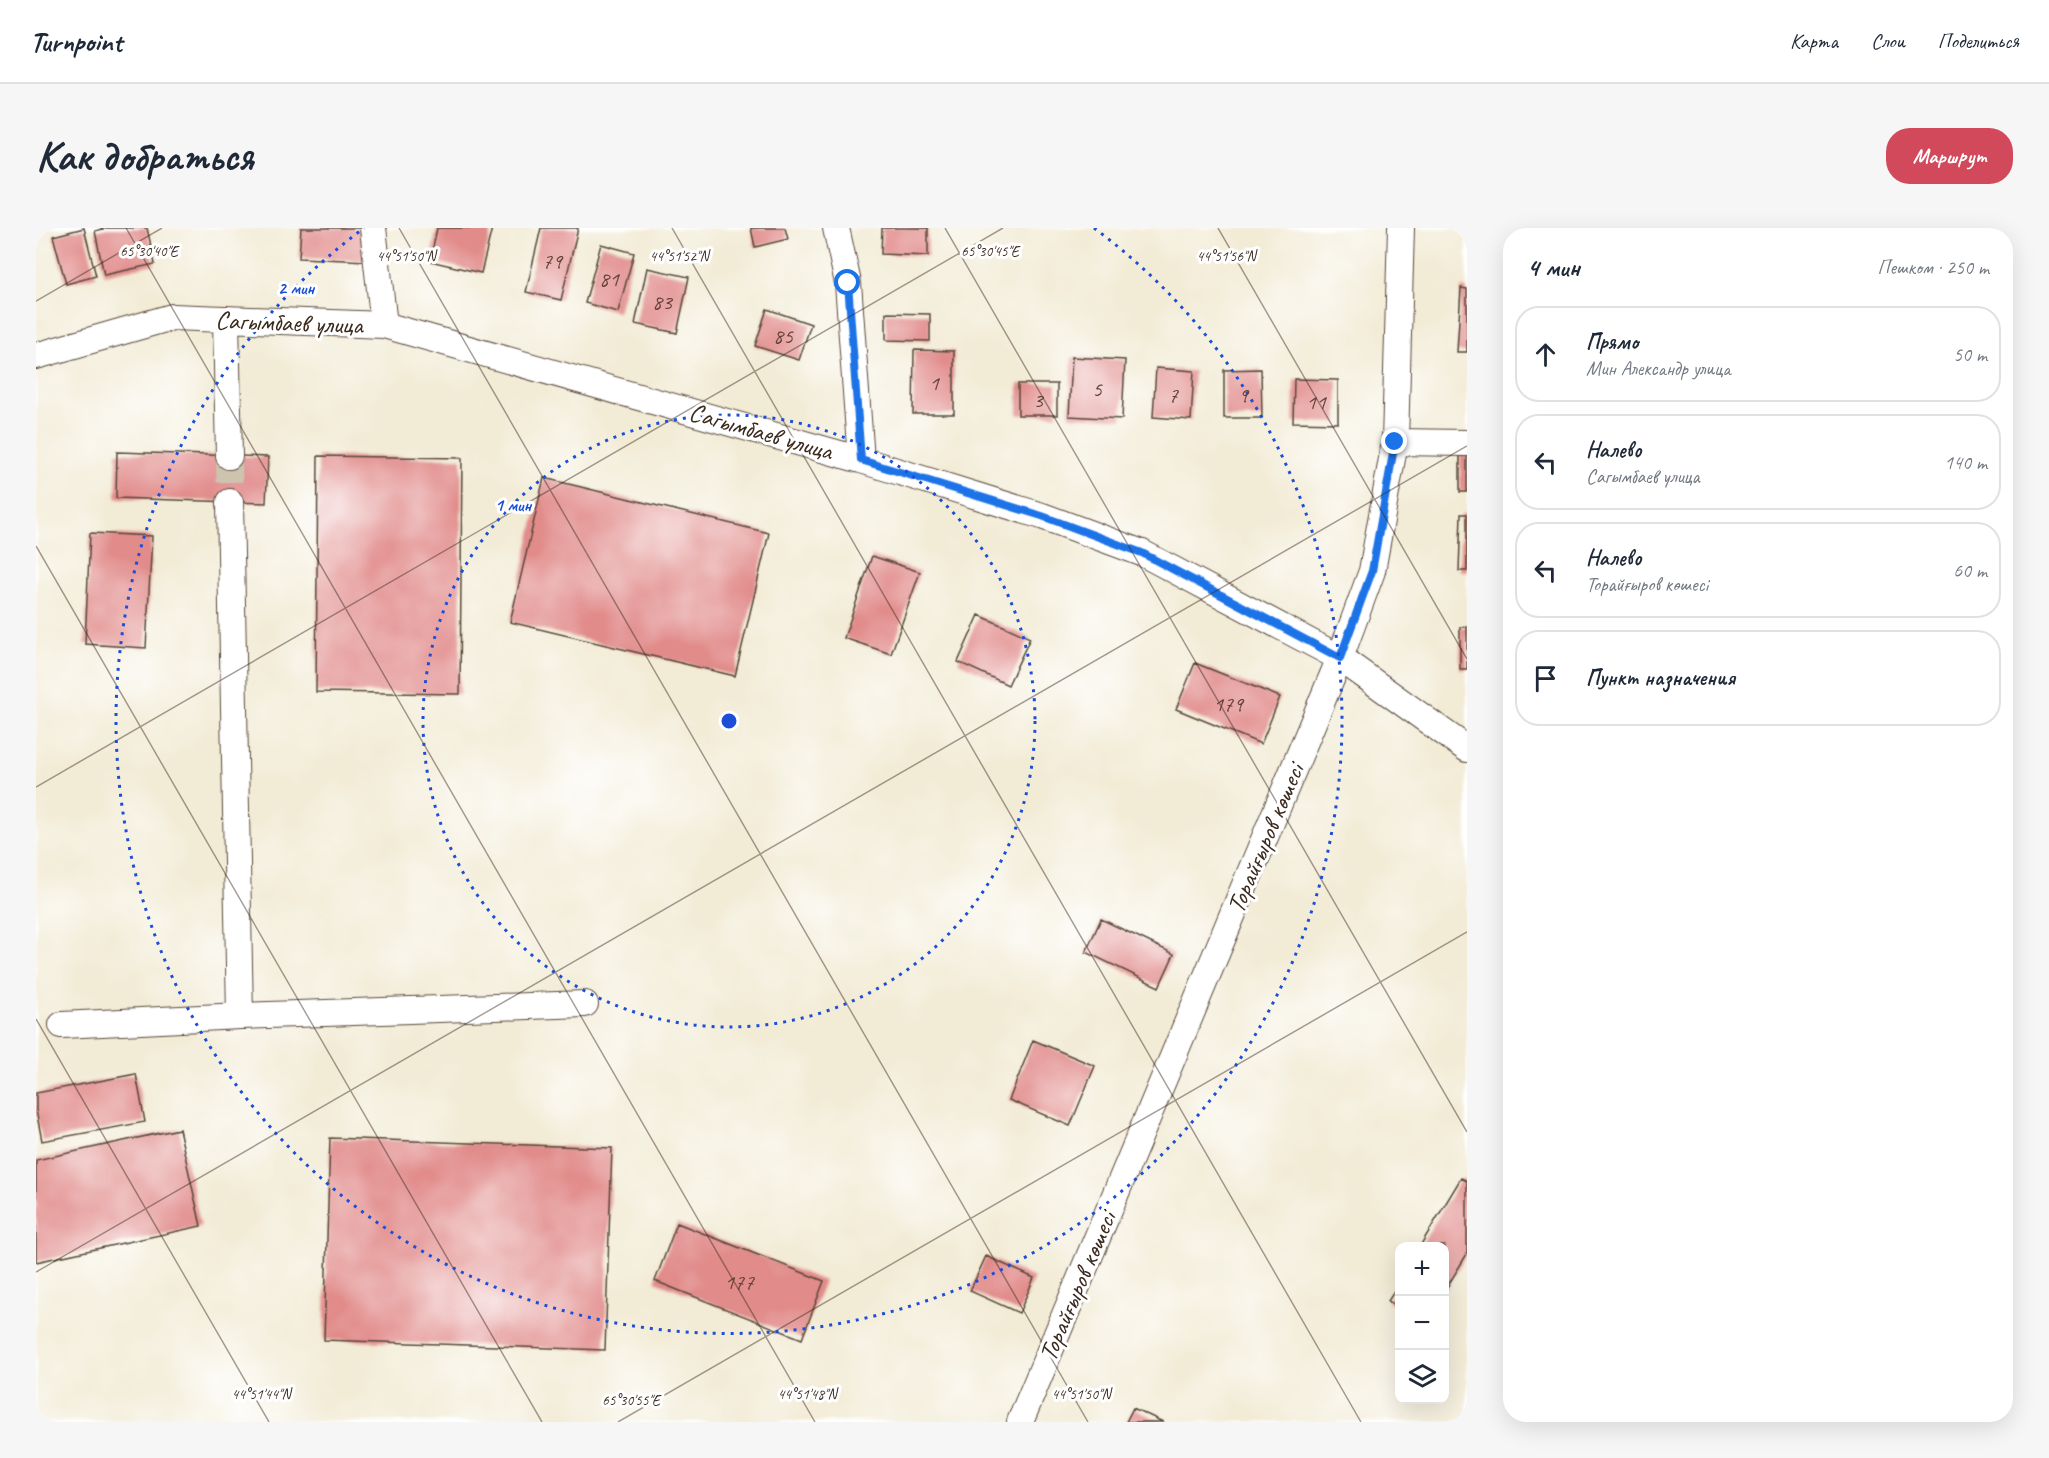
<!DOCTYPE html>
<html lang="ru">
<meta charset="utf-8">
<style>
:root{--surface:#fff;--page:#f6f6f7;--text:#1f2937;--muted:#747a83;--line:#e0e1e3;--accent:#d1495b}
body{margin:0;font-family:Caveat,sans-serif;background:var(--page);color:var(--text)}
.controls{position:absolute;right:18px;bottom:18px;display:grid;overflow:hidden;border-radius:12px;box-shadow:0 6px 24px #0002}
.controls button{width:54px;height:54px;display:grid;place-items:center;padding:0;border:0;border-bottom:2px solid var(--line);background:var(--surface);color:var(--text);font:30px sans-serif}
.stop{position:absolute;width:18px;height:18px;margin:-14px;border:4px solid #1a73e8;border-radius:50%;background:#fff}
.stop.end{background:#1a73e8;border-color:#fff;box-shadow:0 2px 6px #0008}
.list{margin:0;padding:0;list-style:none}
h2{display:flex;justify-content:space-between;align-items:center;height:78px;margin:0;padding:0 24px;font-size:26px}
h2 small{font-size:20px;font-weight:400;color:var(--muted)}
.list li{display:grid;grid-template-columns:39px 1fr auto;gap:18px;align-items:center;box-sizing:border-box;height:96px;margin:0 12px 12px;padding:0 12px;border:2px solid var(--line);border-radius:24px}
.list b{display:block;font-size:22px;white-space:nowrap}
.list p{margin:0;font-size:20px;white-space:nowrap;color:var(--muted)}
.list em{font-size:20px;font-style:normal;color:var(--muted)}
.icon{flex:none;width:33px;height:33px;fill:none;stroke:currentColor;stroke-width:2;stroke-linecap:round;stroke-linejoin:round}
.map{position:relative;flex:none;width:1431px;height:1194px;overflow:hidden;border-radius:24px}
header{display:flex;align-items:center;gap:36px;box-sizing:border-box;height:84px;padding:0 30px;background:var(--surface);border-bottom:2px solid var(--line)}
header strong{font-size:28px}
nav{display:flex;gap:33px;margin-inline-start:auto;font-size:21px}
.intro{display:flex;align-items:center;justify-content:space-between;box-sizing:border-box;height:144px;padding:0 36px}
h1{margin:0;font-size:42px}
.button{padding:15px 27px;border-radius:24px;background:var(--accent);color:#fff;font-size:21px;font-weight:700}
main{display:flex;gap:36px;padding:0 36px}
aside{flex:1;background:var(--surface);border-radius:24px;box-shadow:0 6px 24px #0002}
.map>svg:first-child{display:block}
</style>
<header>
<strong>Turnpoint</strong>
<nav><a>Карта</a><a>Слои</a><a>Поделиться</a></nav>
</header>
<div class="intro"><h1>Как добраться</h1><a class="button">Маршрут</a></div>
<main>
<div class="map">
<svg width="1431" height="1194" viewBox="0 0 1431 1194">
<rect width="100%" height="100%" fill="#fff"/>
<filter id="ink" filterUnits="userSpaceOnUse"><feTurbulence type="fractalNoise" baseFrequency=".0167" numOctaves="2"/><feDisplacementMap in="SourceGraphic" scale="12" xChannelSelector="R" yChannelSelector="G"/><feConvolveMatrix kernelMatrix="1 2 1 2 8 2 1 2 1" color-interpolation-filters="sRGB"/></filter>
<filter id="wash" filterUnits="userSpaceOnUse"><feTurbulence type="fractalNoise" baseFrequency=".008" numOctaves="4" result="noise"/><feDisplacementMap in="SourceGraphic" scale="24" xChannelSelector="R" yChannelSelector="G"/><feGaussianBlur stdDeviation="1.35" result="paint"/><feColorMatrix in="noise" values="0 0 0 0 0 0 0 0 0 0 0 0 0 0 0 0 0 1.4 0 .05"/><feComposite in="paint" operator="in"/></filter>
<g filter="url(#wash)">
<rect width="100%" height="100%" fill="#f2ebd5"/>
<g id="blocks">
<!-- building -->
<path fill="#e18b8a" d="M48 0 60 48 30 56 17 8Z
M71 0H111L119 36 68 47 59 3Z
M265 0H332L331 33 263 30Z
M401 0H456L445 45 394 33Z
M505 0H542L525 72 490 64Z
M715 0H749L752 11 719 19Z
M846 0H892V28L845 26Z
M565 16 598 25 582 84 549 75Z
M611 40 653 49 641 105 599 96Z
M1425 60 1431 61V124H1421Z
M731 81 775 96 763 132 719 118Z
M850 85 894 86V113L850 112Z
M878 122 918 123V186H877Z
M1036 129 1089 132 1086 191 1033 188Z
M1120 140 1158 143 1155 192 1117 189Z
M1225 141 1226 190H1188V142Z
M1258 151 1302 152V195L1257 194Z
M982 156H1021V187H982Z
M81 224 232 229 230 275 80 270Z
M1424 226H1431V264H1424Z
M282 228 426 230 424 466 280 464Z
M508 250 733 305 699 448 474 394Z
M1425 286H1431V343H1423Z
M54 305 116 308 110 420 49 416Z
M836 328 884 344 855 426 808 410Z
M943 387 994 410 972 457 922 434Z
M1424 399H1431V441H1424Z
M1159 435 1244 469 1225 516 1140 481Z
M1065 691 1138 726 1123 759 1050 724Z
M997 812 1059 838 1034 898 973 872Z
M100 846 109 894 6 913 0 882V865Z
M143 901 165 998 0 1034V932Z
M294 910 576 920 569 1122 288 1112Z
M1425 950 1431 953V1026L1408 1064V1018H1384Z
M641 995 788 1053 766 1111 619 1053Z
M950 1028 998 1050 983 1085 934 1063Z
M1364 1054V1080L1352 1073Z
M1097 1180 1127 1194H1090Z"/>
</g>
</g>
<g filter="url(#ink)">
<use href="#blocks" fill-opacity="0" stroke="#564739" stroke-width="1.5"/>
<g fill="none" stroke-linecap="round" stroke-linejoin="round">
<!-- minor-tunnel -->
<path stroke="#cdc4b0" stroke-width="26" stroke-dasharray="26 13" stroke-linecap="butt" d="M193 228 194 274"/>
<!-- minor casing -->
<g stroke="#564739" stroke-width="28">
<path id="minor" d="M337 0 348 97
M800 0 812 55 825 232
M190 91 193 228
M0 128 136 89 348 97 825 232 1006 288 1106 325 1304 430 1431 521
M1359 214 1431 215
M194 274 204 788
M26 797 204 788 549 776
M984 1194 1304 430 1336 343 1359 214 1365 0"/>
</g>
<!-- minor -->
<use href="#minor" stroke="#fff" stroke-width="26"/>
</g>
</g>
<g fill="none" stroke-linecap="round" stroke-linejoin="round" filter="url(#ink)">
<!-- route -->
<path stroke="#1a73e8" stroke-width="8" d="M812 55 825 232 1006 288 1106 325 1304 430 1336 343 1359 214"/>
</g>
<!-- ticks -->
<path fill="none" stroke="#3b2a1e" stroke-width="1.5" stroke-opacity="0.45" d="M90 0 779 1194M363 0 1052 1194M636 0 1325 1194M909 0 1431 904M1182 0 1431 431M0 73 126 0M0 318 506 1194M0 559 967 0M0 791 233 1194M0 1044 1431 218M582 1194 1431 704M1423 1194 1431 1189"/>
<!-- distance rings -->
<g fill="none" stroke="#1d4ed8" stroke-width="3" stroke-dasharray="3 6">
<circle cx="693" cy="493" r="306"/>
<path d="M1058 0A613 613 0 1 1 328 0"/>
</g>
<g text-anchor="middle" stroke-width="6" stroke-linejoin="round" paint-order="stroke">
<!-- number labels -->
<g font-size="22" fill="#644239">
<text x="516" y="40">79</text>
<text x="573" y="58">81</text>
<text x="626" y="81">83</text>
<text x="747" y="115">85</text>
<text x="898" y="162">1</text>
<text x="1061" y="168">5</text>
<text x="1137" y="174">7</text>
<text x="1207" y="174">9</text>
<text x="1002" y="179">3</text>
<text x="1280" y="181">11</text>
<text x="1192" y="483">179</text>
<text x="703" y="1061">177</text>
</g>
<!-- street labels -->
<g font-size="26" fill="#3b2a1e" stroke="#fff">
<text transform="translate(253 94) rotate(2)" y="9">Сагымбаев улица</text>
<text transform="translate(725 203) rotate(16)" y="9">Сагымбаев улица</text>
<text transform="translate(1229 610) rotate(-67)" y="9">Торайғыров көшесі</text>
<text transform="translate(1041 1058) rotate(-67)" y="9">Торайғыров көшесі</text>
</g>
</g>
<g font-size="15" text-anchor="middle" fill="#3b2a1e" stroke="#fff" stroke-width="6" stroke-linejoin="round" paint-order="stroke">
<text x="113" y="28">65°30'40"E</text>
<text x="954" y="28">65°30'45"E</text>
<text x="370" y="33">44°51'50"N</text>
<text x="643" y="33">44°51'52"N</text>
<text x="1190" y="33">44°51'56"N</text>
<text x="225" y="1171">44°51'44"N</text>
<text x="771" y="1171">44°51'48"N</text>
<text x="1045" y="1171">44°51'50"N</text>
<text x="595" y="1177">65°30'55"E</text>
</g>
<circle cx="693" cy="493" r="9" fill="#1d4ed8" stroke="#fff" stroke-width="3"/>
<g font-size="18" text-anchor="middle" font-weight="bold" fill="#1d4ed8" stroke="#fff" stroke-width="6" stroke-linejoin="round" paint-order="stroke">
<text x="260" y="66">2 мин</text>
<text x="477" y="283">1 мин</text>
</g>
</svg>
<div class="controls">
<button>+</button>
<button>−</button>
<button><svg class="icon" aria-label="layers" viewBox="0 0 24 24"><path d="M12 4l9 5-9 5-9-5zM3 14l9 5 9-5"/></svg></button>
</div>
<div class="stop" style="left:812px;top:55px"></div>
<div class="stop end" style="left:1359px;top:214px"></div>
</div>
<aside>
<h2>4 мин<small>Пешком · 250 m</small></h2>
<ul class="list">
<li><svg class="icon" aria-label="ahead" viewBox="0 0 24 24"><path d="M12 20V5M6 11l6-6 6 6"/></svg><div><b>Прямо</b><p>Мин Александр улица</p></div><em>50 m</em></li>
<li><svg class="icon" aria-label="left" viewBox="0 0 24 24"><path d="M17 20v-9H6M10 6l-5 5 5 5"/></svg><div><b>Налево</b><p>Сагымбаев улица</p></div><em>140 m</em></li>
<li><svg class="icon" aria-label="left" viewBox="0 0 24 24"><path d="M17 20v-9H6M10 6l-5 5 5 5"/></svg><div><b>Налево</b><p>Торайғыров көшесі</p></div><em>60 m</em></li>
<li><svg class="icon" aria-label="arrive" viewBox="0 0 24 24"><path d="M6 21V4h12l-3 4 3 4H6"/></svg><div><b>Пункт назначения</b></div></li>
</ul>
</aside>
</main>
